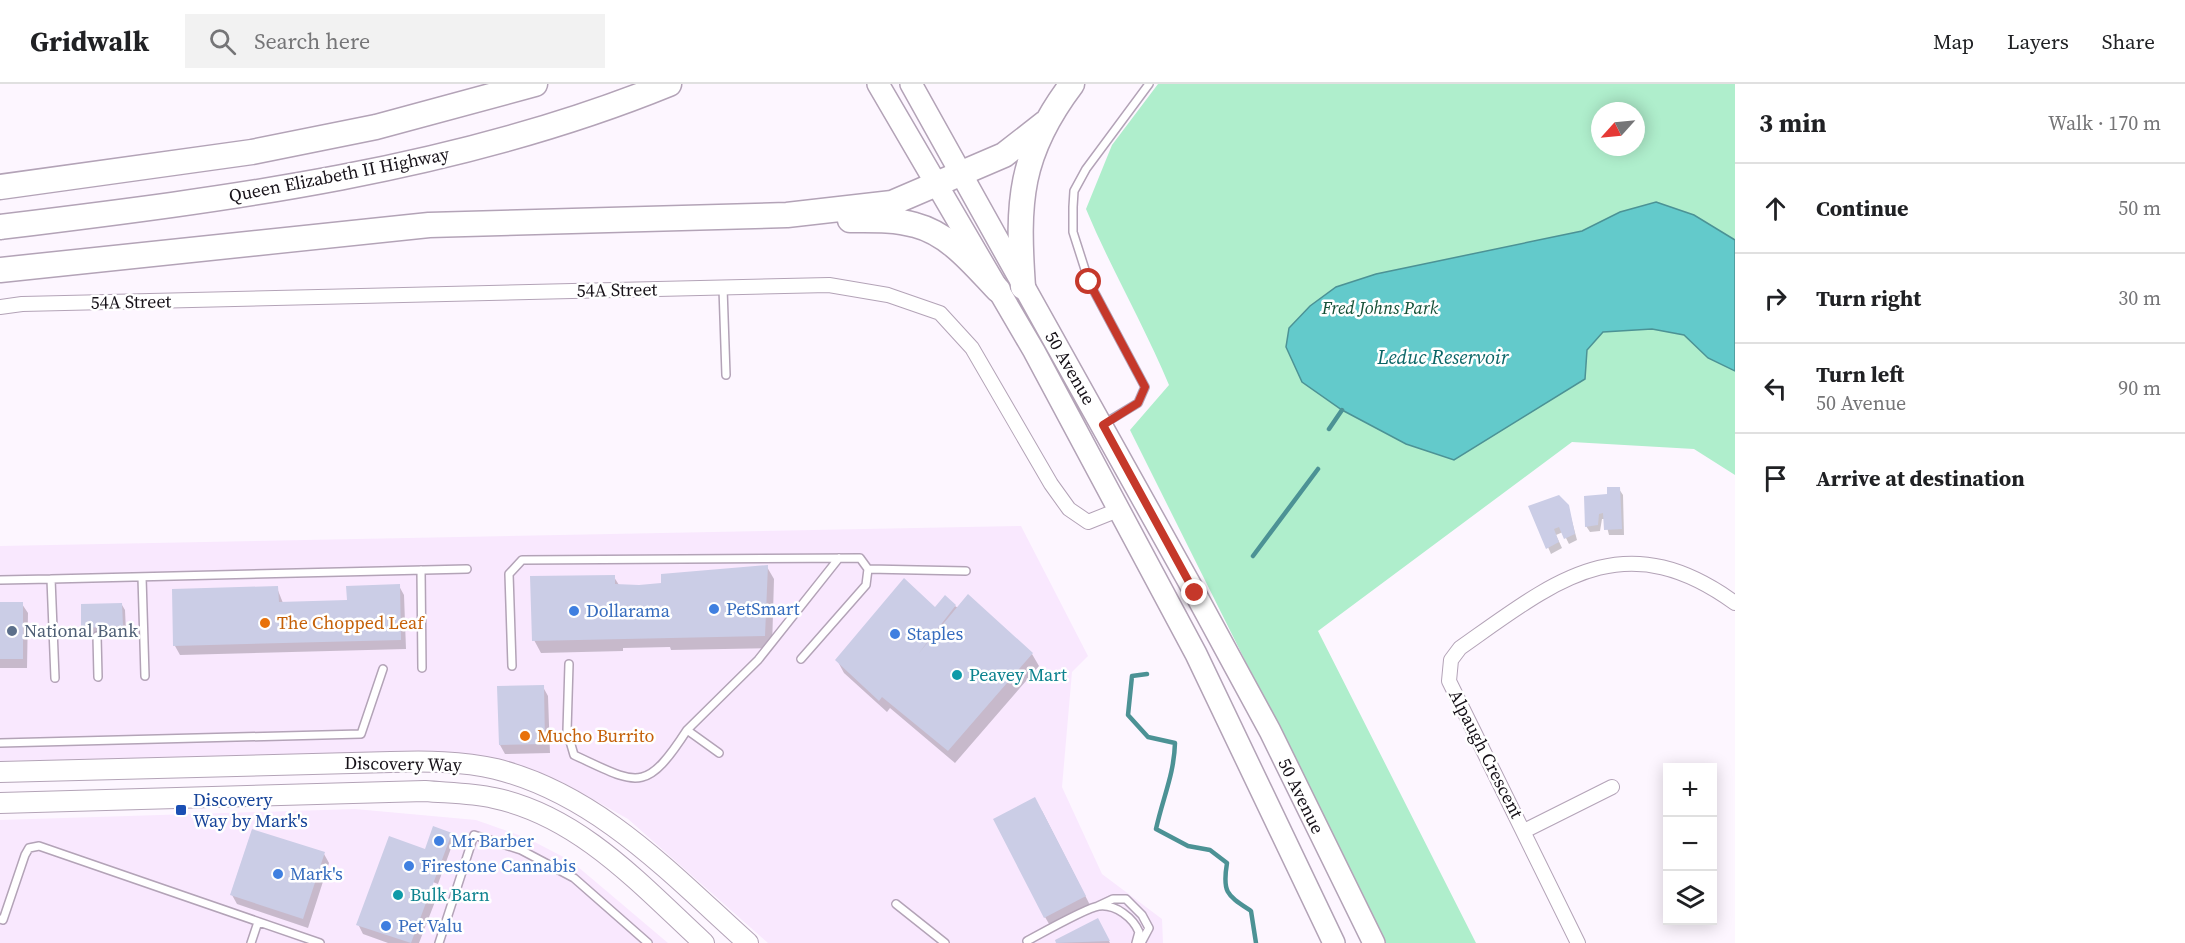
<!DOCTYPE html>
<meta charset="utf-8">
<style>
:root{--surface:#fff;--page:#f2f2f2;--text:#202124;--muted:#757577;--line:#e0e0e0}
body{margin:0;font-family:"Source Serif 4",serif;background:var(--page);color:var(--text)}
.controls{position:absolute;right:18px;bottom:18px;display:grid;overflow:hidden;border-radius:0px;box-shadow:0 3px 15px #0003}
.controls button{width:54px;height:54px;display:grid;place-items:center;padding:0;border:0;border-bottom:2px solid var(--line);background:var(--surface);color:var(--text);font:30px sans-serif}
.compass{position:absolute;left:1591px;top:18px;width:54px;height:54px;border-radius:50%;background:var(--surface);box-shadow:0 3px 15px #0003;rotate:243deg}
.stop{position:absolute;width:18px;height:18px;margin:-14px;border:4px solid #c5382a;border-radius:50%;background:#fff}
.stop.end{background:#c5382a;border-color:#fff;box-shadow:0 2px 6px #0008}
.list{margin:0;padding:0;list-style:none}
h2{display:flex;justify-content:space-between;align-items:center;height:78px;margin:0;padding:0 24px;font-size:26px}
h2 small{font-size:20px;font-weight:400;color:var(--muted)}
.list li{display:grid;grid-template-columns:39px 1fr auto;gap:18px;align-items:center;box-sizing:border-box;height:90px;padding:0 24px;border-top:2px solid var(--line)}
.list b{display:block;font-size:22px;white-space:nowrap}
.list p{margin:0;font-size:20px;white-space:nowrap;color:var(--muted)}
.list em{font-size:20px;font-style:normal;color:var(--muted)}
.icon{flex:none;width:33px;height:33px;fill:none;stroke:currentColor;stroke-width:2;stroke-linecap:round;stroke-linejoin:round}
.map{position:relative;flex:none;width:1735px;height:859px;overflow:hidden}
header{display:flex;align-items:center;gap:36px;box-sizing:border-box;height:84px;padding:0 30px;background:var(--surface);border-bottom:2px solid var(--line)}
header strong{font-size:28px}
nav{display:flex;gap:33px;margin-inline-start:auto;font-size:21px}
.search{width:420px;height:54px;background:var(--page);display:flex;align-items:center;gap:15px;box-sizing:border-box;padding:0 21px;border-radius:0px;color:var(--muted);font-size:22px}
main{display:flex}
aside{flex:1;background:var(--surface)}
.map>svg:first-child{display:block}
</style>
<header>
<strong>Gridwalk</strong>
<div class="search"><svg class="icon" aria-label="search" viewBox="0 0 24 24"><circle cx="10" cy="10" r="6"/><path d="M15 15l6 6"/></svg>Search here</div>
<nav><a>Map</a><a>Layers</a><a>Share</a></nav>
</header>
<main>
<div class="map">
<svg width="1735" height="859" viewBox="0 0 1735 859">
<rect width="100%" height="100%" fill="#fdf6ff"/>
<!-- built -->
<path fill="#f9e8fe" d="M1021 442 1088 572 1072 588 1062 703 1102 790 1162 835 1163 859H768L628 735 564 699 506 680 429 670 0 677V462Z
M355 725 476 736 527 754 571 777 668 859H0V736Z"/>
<!-- green -->
<path fill="#afeecc" fill-rule="evenodd" d="M1158 0H1735V391L1694 365 1572 358 1318 547 1476 859H1386L1130 346 1169 301C1144 241 1111 185 1086 125L1112 61ZM1600 27H1636V63H1600Z"/>
<!-- water -->
<path fill="#63cacb" stroke="#4c9295" stroke-width="1.5" d="M1656 118 1694 131 1735 156V287L1708 274 1684 251 1652 245 1603 248 1587 266 1585 295 1454 376 1406 360 1342 326 1302 298 1286 263 1289 244 1310 222 1336 203 1376 190 1582 147 1620 128Z"/>
<!-- shadow -->
<path fill="#0003" d="M1619 405 1623 411 1624 451H1609L1605 435H1602L1600 447 1590 448 1586 442 1609 411Z
M1530 422H1568L1577 456 1569 460 1563 448 1556 451 1562 464 1551 470Z
M767 483 774 495 772 564 671 566 670 563 623 564V567L541 569 534 556 614 493 619 501H663Z
M399 502 404 511 406 565 180 571 175 562 173 507 277 504 283 519 348 517Z
M0 520H22L28 529 27 584H0Z
M122 521 125 526 126 548 86 549 83 543Z
M955 522 1032 570 1039 582 955 679 890 624 887 628 844 589 837 576Z
M543 603 548 612 550 669 505 670 500 661Z
M1042 727 1092 825 1052 845 1045 833Z
M434 744 451 750 454 756 438 800 383 779V782L437 803 438 810 419 859H388L363 850 358 840 390 754 426 767Z
M324 770 329 779 308 844 237 820 232 811Z
M1098 836 1110 859H1056Z"/>
<g fill="none" stroke-linecap="round" stroke-linejoin="round">
<!-- stream -->
<path stroke="#4c9295" stroke-width="4.5" d="M1329 345 1342 326
M1253 472 1318 385
M1147 590 1132 592 1128 631 1148 653 1175 659C1174 691 1163 713 1156 745L1188 762 1210 766 1227 779C1222 809 1227 811 1251 827L1256 859"/>
</g>
<!-- building -->
<path fill="#cbcde6" d="M1607 403H1620L1622 445 1604 446 1603 429 1599 430 1598 441 1585 443 1584 412 1607 410Z
M1559 411 1569 421 1575 450 1564 455 1559 443 1554 445 1559 458 1546 465 1528 422Z
M768 481 765 552 532 557 530 492 615 491V500L639 501 661 499V490Z
M904 494 935 523 945 511 956 521 919 569 968 510 1033 569 948 667 882 613 879 617 835 576Z
M400 500 401 556 173 562 172 505 278 502 279 518 347 516 346 502Z
M0 518H23V575H0Z
M122 519 123 542 81 544V520Z
M544 601 545 660 499 661 497 602Z
M1035 713 1086 812 1044 834 993 735Z
M433 742 452 749 411 859 356 841 389 752 425 765Z
M252 745 325 768 303 835 230 811Z
M1098 834 1110 857 1056 859 1055 856Z"/>
<g fill="none" stroke-linecap="round" stroke-linejoin="round">
<!-- lane casing -->
<g stroke="#b3a3b7" stroke-width="10">
<path id="lane" d="M723 204 726 291
M1105 339 1138 319 1145 303 1089 198 1073 148V123L1074 107 1086 85 1149 0
M868 485 966 487
M421 486 422 584
M142 493 145 592
M51 495 467 485
M0 496 51 495 55 594
M97 552 98 593
M569 580 567 647 574 671C637 700 645 711 687 646
M512 582 509 490 522 476 860 474 868 485 866 501 801 575
M0 659 361 650 383 585
M719 669 687 646 758 576 839 474
M896 820 945 859
M1098 822 1113 815H1126L1142 831 1149 844 1141 859
M0 835 3 836 25 771 29 764 39 762 320 859
M1027 857C1040 850 1088 823 1099 822 1116 820 1133 834 1139 848L1136 859
M251 859 258 838
M439 859 474 751 521 766 574 794 648 859"/>
</g>
<!-- street casing -->
<g stroke="#b3a3b7" stroke-width="16">
<path id="street" d="M0 223 22 220 829 201 888 211 940 229 972 264 1051 400 1069 425 1088 438 1118 426
M1524 747 1612 703
M1578 859 1449 597 1451 576 1460 564C1555 497 1623 438 1735 519"/>
</g>
<!-- secondary casing -->
<g stroke="#b3a3b7" stroke-width="22">
<path id="secondary" d="M0 688 391 678C426 677 461 677 496 685 599 711 672 791 748 859
M0 719 425 707C448 709 472 709 494 714 580 732 642 802 704 859"/>
</g>
<!-- primary casing -->
<g stroke="#b3a3b7" stroke-width="24">
<path id="primary" d="M878 0 1034 267 1196 570 1334 859
M911 0 1195 509 1270 647 1374 859"/>
</g>
<!-- highway casing -->
<g stroke="#b3a3b7" stroke-width="27">
<path id="highway" d="M0 103 252 68 376 43 535 0
M850 136C871 136 894 135 915 141 950 150 974 181 998 206
M0 143C227 115 456 87 669 0
M0 186 429 141 787 131 892 119 1004 71 1045 39
M1023 203C1017 118 1019 70 1072 0"/>
</g>
<!-- lane -->
<use href="#lane" stroke="#fff" stroke-width="7"/>
<!-- street -->
<use href="#street" stroke="#fff" stroke-width="14"/>
<!-- secondary -->
<use href="#secondary" stroke="#fff" stroke-width="20"/>
<!-- primary -->
<use href="#primary" stroke="#fff" stroke-width="21"/>
<!-- highway -->
<use href="#highway" stroke="#fff" stroke-width="24"/>
</g>
<g fill="none" stroke-linecap="round" stroke-linejoin="round">
<!-- route -->
<path stroke="#c5382a" stroke-width="8" d="M1089 198 1145 303 1138 319 1103 341 1195 509"/>
</g>
<!-- markers -->
<g fill="#3f7fe0" stroke="#fff" stroke-width="2">
<circle cx="714" cy="525" r="6"/>
<circle cx="574" cy="527" r="6"/>
<circle cx="895" cy="550" r="6"/>
<circle cx="439" cy="757" r="6"/>
<circle cx="409" cy="782" r="6"/>
<circle cx="278" cy="790" r="6"/>
<circle cx="386" cy="842" r="6"/>
</g>
<g fill="#e8710a" stroke="#fff" stroke-width="2">
<circle cx="265" cy="539" r="6"/>
<circle cx="525" cy="652" r="6"/>
</g>
<circle fill="#5c6f8a" stroke="#fff" stroke-width="2" cx="12" cy="547" r="6"/>
<g fill="#0f9aa8" stroke="#fff" stroke-width="2">
<circle cx="957" cy="591" r="6"/>
<circle cx="398" cy="811" r="6"/>
</g>
<rect fill="#1a4fb4" stroke="#fff" stroke-width="2" x="175" y="720" width="12" height="12" rx="3"/>
<g text-anchor="middle" stroke-width="5" stroke-linejoin="round" paint-order="stroke">
<!-- street labels -->
<g font-size="18" fill="#161118" stroke="#fff">
<text transform="translate(339 91) rotate(-11)" y="6">Queen Elizabeth II Highway</text>
<text transform="translate(617 206) rotate(-1)" y="6">54A Street</text>
<text transform="translate(131 218) rotate(-1)" y="6">54A Street</text>
<text transform="translate(1070 284) rotate(60)" y="6">50 Avenue</text>
<text transform="translate(1486 670) rotate(63)" y="6">Alpaugh Crescent</text>
<text transform="translate(403 680) rotate(1)" y="6">Discovery Way</text>
<text transform="translate(1301 712) rotate(64)" y="6">50 Avenue</text>
</g>
<!-- park labels -->
<g font-size="18" font-style="italic" fill="#145036" stroke="#fff">
<text x="1380" y="230">Fred Johns Park</text>
</g>
<!-- shop labels -->
<g font-size="18" fill="#366cbe" stroke="#fff" text-anchor="start">
<text x="726" y="531">PetSmart</text>
<text x="586" y="533">Dollarama</text>
<text x="907" y="556">Staples</text>
<text x="451" y="763">Mr Barber</text>
<text x="421" y="788">Firestone Cannabis</text>
<text x="290" y="796">Mark's</text>
<text x="398" y="848">Pet Valu</text>
</g>
<!-- food labels -->
<g font-size="18" fill="#c56008" stroke="#fff" text-anchor="start">
<text x="277" y="545">The Chopped Leaf</text>
<text x="537" y="658">Mucho Burrito</text>
</g>
<!-- service labels -->
<g font-size="18" fill="#4e5e75" stroke="#fff" text-anchor="start">
<text x="24" y="553">National Bank</text>
</g>
<!-- culture labels -->
<g font-size="18" fill="#0d838f" stroke="#fff" text-anchor="start">
<text x="969" y="597">Peavey Mart</text>
<text x="410" y="817">Bulk Barn</text>
</g>
<!-- transit labels -->
<g font-size="18" fill="#164399" stroke="#fff" text-anchor="start">
<text x="193" y="722">Discovery<tspan x="193" dy="21">Way by Mark's</tspan></text>
</g>
<!-- water labels -->
<g font-size="20" font-style="italic" fill="#096465" stroke="#fff">
<text x="1443" y="280">Leduc Reservoir</text>
</g>
</g>
</svg>
<div class="controls">
<button>+</button>
<button>−</button>
<button><svg class="icon" aria-label="layers" viewBox="0 0 24 24"><path d="M12 4l9 5-9 5-9-5zM3 14l9 5 9-5"/></svg></button>
</div>
<svg class="compass" viewBox="-18 -18 36 36"><path d="M0-13l5 13h-10z" fill="#e53935"/><path d="M0 13l5-13h-10z" fill="#757577"/></svg>
<div class="stop" style="left:1089px;top:198px"></div>
<div class="stop end" style="left:1195px;top:509px"></div>
</div>
<aside>
<h2>3 min<small>Walk · 170 m</small></h2>
<ul class="list">
<li><svg class="icon" aria-label="ahead" viewBox="0 0 24 24"><path d="M12 20V5M6 11l6-6 6 6"/></svg><div><b>Continue</b></div><em>50 m</em></li>
<li><svg class="icon" aria-label="right" viewBox="0 0 24 24"><path d="M7 20v-9h11M14 6l5 5-5 5"/></svg><div><b>Turn right</b></div><em>30 m</em></li>
<li><svg class="icon" aria-label="left" viewBox="0 0 24 24"><path d="M17 20v-9H6M10 6l-5 5 5 5"/></svg><div><b>Turn left</b><p>50 Avenue</p></div><em>90 m</em></li>
<li><svg class="icon" aria-label="arrive" viewBox="0 0 24 24"><path d="M6 21V4h12l-3 4 3 4H6"/></svg><div><b>Arrive at destination</b></div></li>
</ul>
</aside>
</main>
